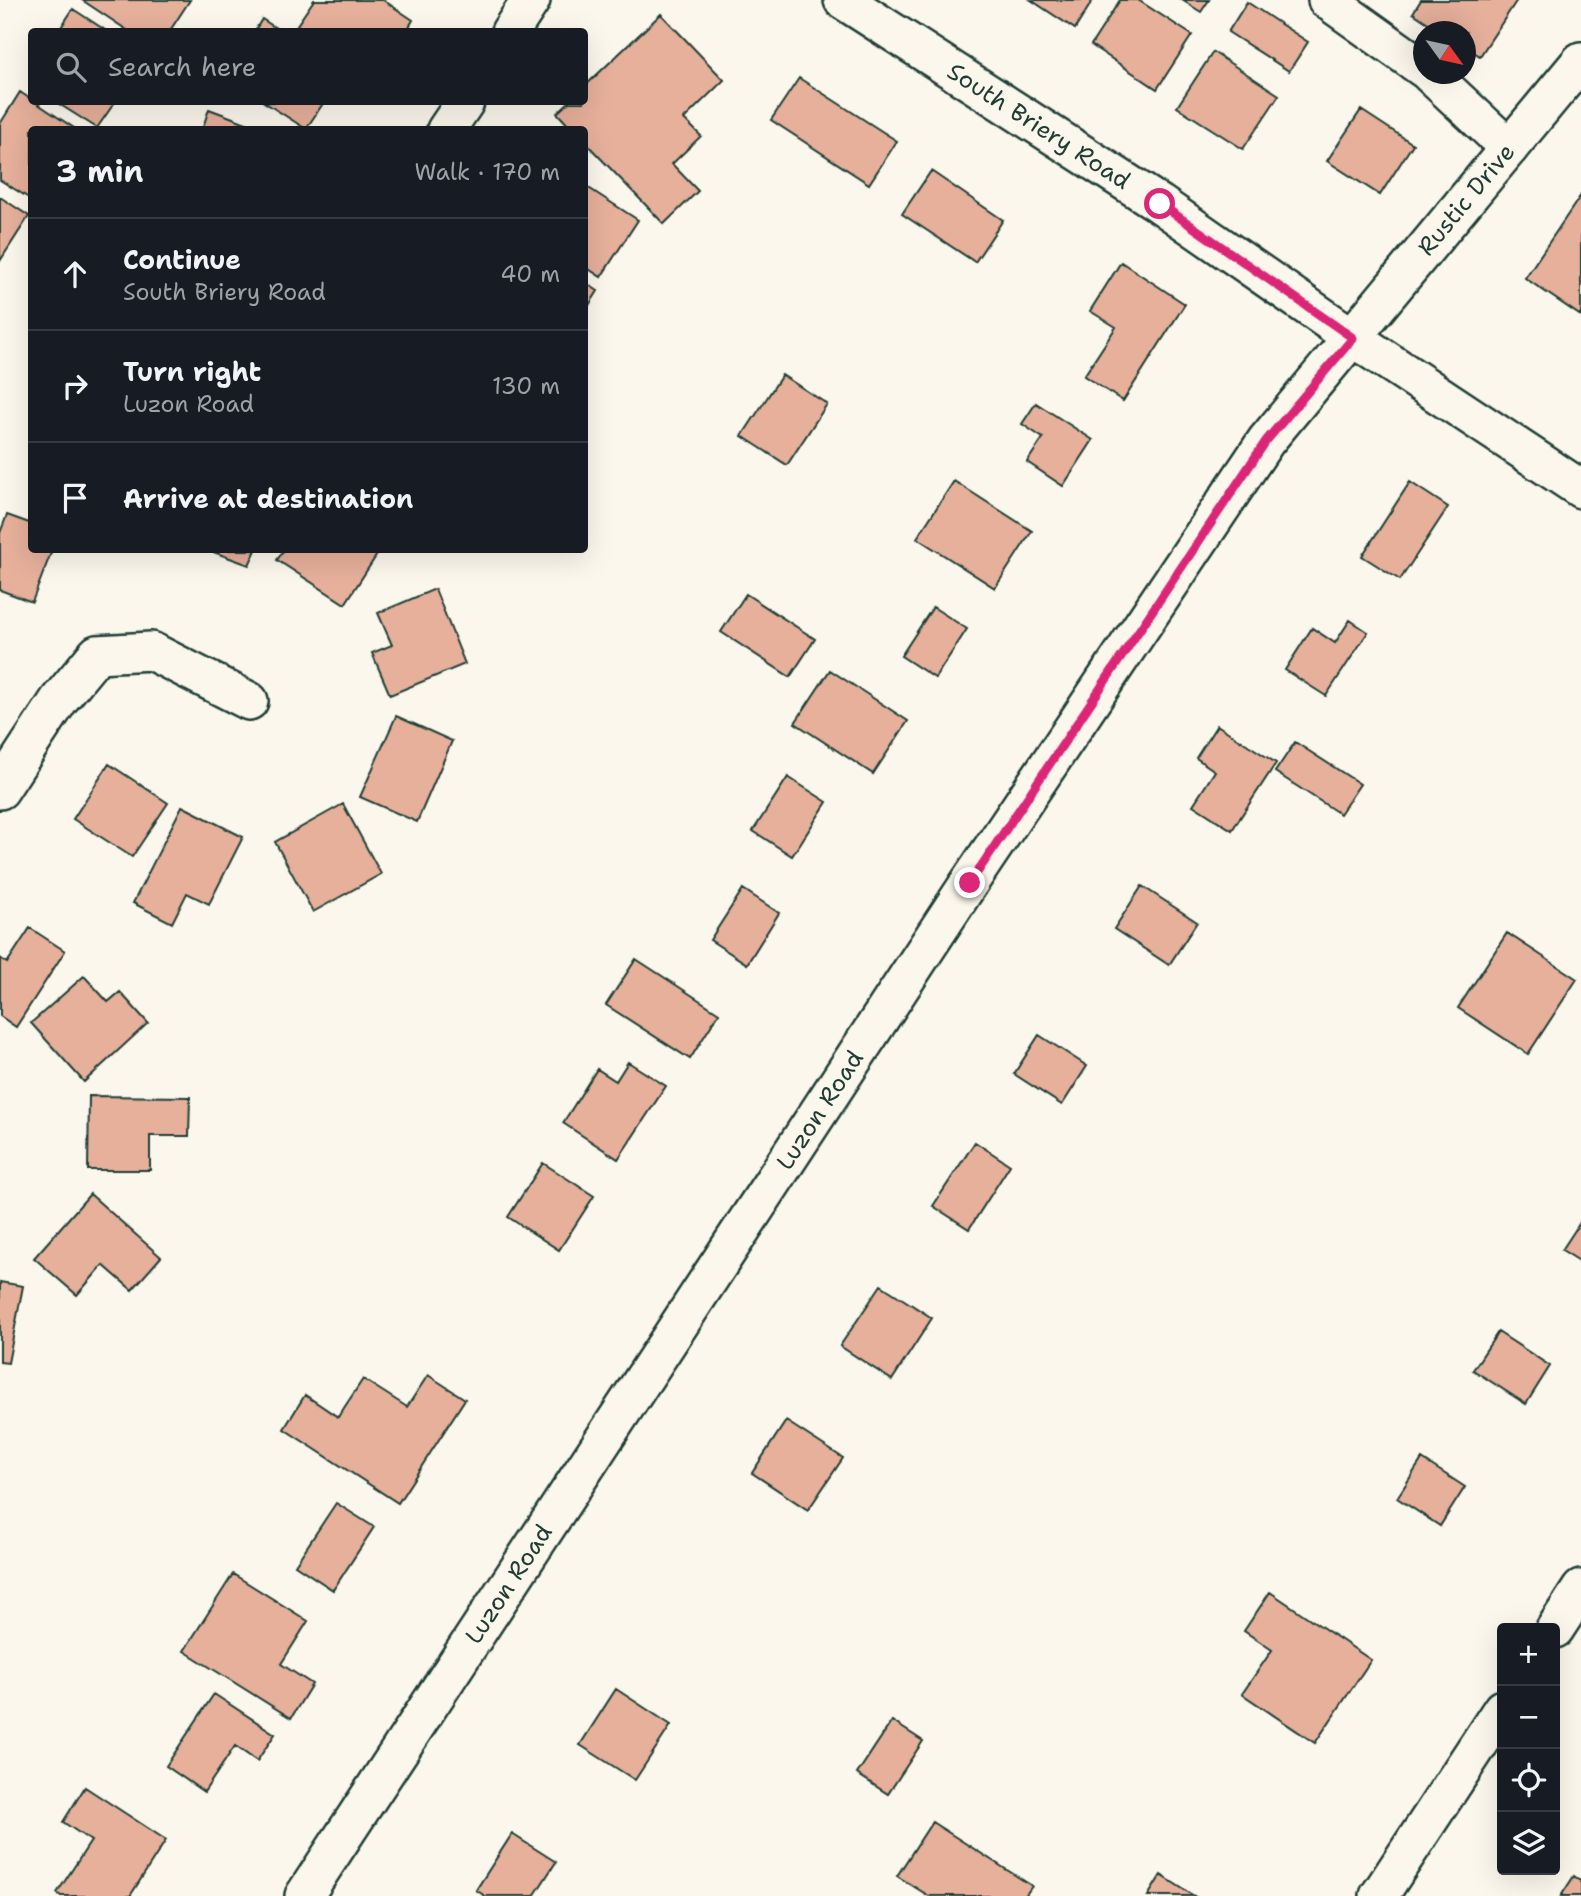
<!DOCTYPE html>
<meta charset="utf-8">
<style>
:root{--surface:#171b24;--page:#20242c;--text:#f1f3f6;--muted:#9ea1a6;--line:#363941}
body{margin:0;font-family:"Shantell Sans",sans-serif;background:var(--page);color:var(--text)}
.controls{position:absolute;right:21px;bottom:21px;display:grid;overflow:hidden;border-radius:7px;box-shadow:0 7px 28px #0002}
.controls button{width:63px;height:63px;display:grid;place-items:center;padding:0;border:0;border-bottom:2px solid var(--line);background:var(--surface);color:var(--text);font:35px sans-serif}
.compass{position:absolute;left:1413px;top:21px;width:63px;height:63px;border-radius:50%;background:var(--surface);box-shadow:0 7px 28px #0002;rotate:123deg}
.stop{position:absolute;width:21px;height:21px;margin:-16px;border:5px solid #db2777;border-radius:50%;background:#fff}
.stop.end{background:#db2777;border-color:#fff;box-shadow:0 2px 7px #0008}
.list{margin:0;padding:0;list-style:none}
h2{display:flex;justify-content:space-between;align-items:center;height:91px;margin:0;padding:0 28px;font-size:30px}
h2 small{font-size:23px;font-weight:400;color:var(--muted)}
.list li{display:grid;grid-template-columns:46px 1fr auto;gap:21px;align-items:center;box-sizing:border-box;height:112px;padding:0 28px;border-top:2px solid var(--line)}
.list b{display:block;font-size:26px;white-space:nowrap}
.list p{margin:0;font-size:23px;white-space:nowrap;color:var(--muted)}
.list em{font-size:23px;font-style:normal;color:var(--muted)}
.icon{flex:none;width:38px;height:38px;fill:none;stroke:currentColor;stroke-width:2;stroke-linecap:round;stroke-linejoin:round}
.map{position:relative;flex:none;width:1581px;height:1896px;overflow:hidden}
.search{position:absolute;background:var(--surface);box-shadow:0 7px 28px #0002;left:28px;top:28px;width:560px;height:77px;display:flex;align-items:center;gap:18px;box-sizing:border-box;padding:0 24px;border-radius:7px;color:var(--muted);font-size:26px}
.panel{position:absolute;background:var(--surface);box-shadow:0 7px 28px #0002;left:28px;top:126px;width:560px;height:427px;border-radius:7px}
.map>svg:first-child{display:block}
</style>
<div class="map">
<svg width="1581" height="1896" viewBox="0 0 1581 1896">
<rect width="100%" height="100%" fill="#fbf7ec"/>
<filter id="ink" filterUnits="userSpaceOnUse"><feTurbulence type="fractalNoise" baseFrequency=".0143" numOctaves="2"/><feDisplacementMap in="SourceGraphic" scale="14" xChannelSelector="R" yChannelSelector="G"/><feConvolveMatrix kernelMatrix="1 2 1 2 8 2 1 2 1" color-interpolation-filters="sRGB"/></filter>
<g filter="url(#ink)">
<!-- building -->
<path fill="#e6b09b" stroke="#1f3d34" stroke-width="2" d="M82 0H190L169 32H130Z
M314 0H383L413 20 406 32H307L297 25Z
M1031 0H1093L1075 29Z
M1120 0H1138L1192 35 1157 89 1091 45Z
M1182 0H1209L1201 12Z
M1421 0H1517L1480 56 1466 47V32H1442L1413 13Z
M1247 2 1308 42 1289 71 1228 32Z
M73 9 108 32H58Z
M661 14 724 80 684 119 701 136 672 164 698 191 664 224 584 141V130H573L557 113 569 102H584V87Z
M262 19 282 32H254Z
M1213 52 1279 95 1243 149 1177 107Z
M799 78 897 141 869 184 771 120Z
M20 92 77 130H32V200L0 180V124Z
M56 102H115L97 128Z
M264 102H324L306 129Z
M209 109 265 130H202Z
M1361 110 1413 144 1380 195 1327 161Z
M931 171 1003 220 975 262 902 214Z
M584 185 638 220 601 277 584 266Z
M1581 195V316L1525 278Z
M0 197 29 216 0 261Z
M1121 262 1185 304 1123 401 1084 376 1116 327 1090 311Z
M584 282 598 291 584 313Z
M782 375 827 404 787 465 742 436Z
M1036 403 1093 440 1063 486 1027 462 1043 438 1022 424Z
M954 481 1032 531 995 588 917 538Z
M1410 482 1448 507 1400 580 1362 556Z
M7 515 32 524V550H52L32 602 0 590V533Z
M208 550H256L249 565Z
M284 550H380L345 604 277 560Z
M435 589 465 664 390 695 372 653 392 645 378 613Z
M746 594 815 639 790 677 721 632Z
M933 607 967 629 935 678 901 656Z
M1350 620 1368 632 1326 696 1285 670 1312 628 1335 643Z
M830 670 908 721 873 774 795 723Z
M396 716 452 741 417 822 360 797Z
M1217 725 1276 763 1232 830 1193 805 1215 771 1196 758Z
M1295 742 1360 784 1340 814 1275 772Z
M109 764 168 803 132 857 73 819Z
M788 777 827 802 792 856 753 831Z
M343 804 381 874 313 912 275 842Z
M182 806 243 837 209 904 187 893 172 923 133 903Z
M1142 886 1197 922 1169 965 1114 929Z
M743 889 779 913 747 964 710 940Z
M30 928 65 951 16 1027 0 1016V958L7 963Z
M1507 933 1577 979 1528 1054 1458 1008Z
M636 959 719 1013 690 1059 606 1005Z
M84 976 108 1002 120 992 148 1023 84 1082 31 1023Z
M1039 1035 1087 1066 1062 1105 1014 1074Z
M628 1062 666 1086 618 1159 563 1123 597 1069 616 1081Z
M89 1096 190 1097 189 1136H150V1170H88Z
M975 1142 1010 1165 969 1229 933 1206Z
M543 1163 594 1196 559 1250 508 1217Z
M90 1194 161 1257 132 1290 103 1265 77 1295 34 1258Z
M1581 1221V1262L1562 1250Z
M0 1282 23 1286 8 1363 0 1362Z
M881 1285 932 1318 892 1380 840 1346Z
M1498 1332 1550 1366 1526 1404 1473 1370Z
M428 1375 465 1399 398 1503 284 1429 305 1395 338 1417 363 1379 407 1407Z
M786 1421 843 1458 808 1510 752 1473Z
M1422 1459 1465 1487 1440 1526 1397 1498Z
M336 1503 374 1527 333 1590 295 1565Z
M233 1574 308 1621 281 1664 312 1684 291 1718 184 1651Z
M1270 1592 1371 1660 1315 1743 1242 1694 1272 1650 1244 1631Z
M616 1689 671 1725 635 1780 580 1745Z
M214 1694 275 1734 257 1761 235 1746 204 1792 166 1766Z
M892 1721 923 1741 888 1794 857 1774Z
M85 1787 166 1840 130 1896H61L57 1893 91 1841 63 1822Z
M932 1822 1032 1886 1025 1896H929L897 1876Z
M512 1834 556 1862 534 1896H485L476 1890Z
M1161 1875 1194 1896H1148Z
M1574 1876 1581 1881V1896H1561Z"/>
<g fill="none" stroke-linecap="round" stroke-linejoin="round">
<!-- minor casing -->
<g stroke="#1f3d34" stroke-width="42">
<g id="minor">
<path id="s1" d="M843 0 1160 204 1353 338 1581 489"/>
<path d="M1327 0 1424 69"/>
<path d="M510 32 531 0"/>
<path d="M1430 74 1509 148"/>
<path d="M446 130 465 102"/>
<path d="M0 790 59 700 97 654 151 651 249 701"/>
<path d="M1555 1629 1581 1589"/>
<path id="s2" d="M304 1896 969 883 1266 441 1581 61"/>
<path d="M1379 1896 1502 1709"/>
</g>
</g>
<!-- minor -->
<use href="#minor" stroke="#fbf7ec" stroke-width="37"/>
</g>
</g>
<g fill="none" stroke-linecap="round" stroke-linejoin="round" filter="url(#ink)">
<!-- route -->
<path stroke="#db2777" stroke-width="9" d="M970 883 1266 441 1353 338 1160 204"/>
</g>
<g text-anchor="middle" stroke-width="5" stroke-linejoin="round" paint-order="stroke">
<!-- street labels -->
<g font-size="24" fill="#1f3d34" stroke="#fbf7ec">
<text dy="8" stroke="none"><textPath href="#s1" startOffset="233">South Briery Road</textPath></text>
<text dy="8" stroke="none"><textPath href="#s2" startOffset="2058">Rustic Drive</textPath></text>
<text dy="8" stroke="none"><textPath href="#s2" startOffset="940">Luzon Road</textPath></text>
<text dy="8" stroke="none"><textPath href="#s2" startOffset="373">Luzon Road</textPath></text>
</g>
</g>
</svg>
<div class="controls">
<button>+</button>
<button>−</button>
<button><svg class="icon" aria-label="locate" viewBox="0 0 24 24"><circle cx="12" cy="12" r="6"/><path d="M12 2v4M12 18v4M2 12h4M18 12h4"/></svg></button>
<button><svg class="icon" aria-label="layers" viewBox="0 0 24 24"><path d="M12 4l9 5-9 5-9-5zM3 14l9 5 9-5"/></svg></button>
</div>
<svg class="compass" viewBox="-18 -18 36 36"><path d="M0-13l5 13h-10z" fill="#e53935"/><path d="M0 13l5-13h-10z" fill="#9ea1a6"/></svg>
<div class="stop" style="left:1160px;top:204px"></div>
<div class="stop end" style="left:970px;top:883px"></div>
<div class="search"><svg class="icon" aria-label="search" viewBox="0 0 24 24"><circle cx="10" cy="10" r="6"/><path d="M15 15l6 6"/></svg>Search here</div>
<section class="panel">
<h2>3 min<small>Walk · 170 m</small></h2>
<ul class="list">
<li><svg class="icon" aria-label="ahead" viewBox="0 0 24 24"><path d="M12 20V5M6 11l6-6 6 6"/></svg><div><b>Continue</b><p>South Briery Road</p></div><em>40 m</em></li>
<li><svg class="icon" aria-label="right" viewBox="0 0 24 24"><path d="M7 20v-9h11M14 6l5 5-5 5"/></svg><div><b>Turn right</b><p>Luzon Road</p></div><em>130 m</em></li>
<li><svg class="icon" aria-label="arrive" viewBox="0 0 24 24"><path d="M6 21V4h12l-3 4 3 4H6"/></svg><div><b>Arrive at destination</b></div></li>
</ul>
</section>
</div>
